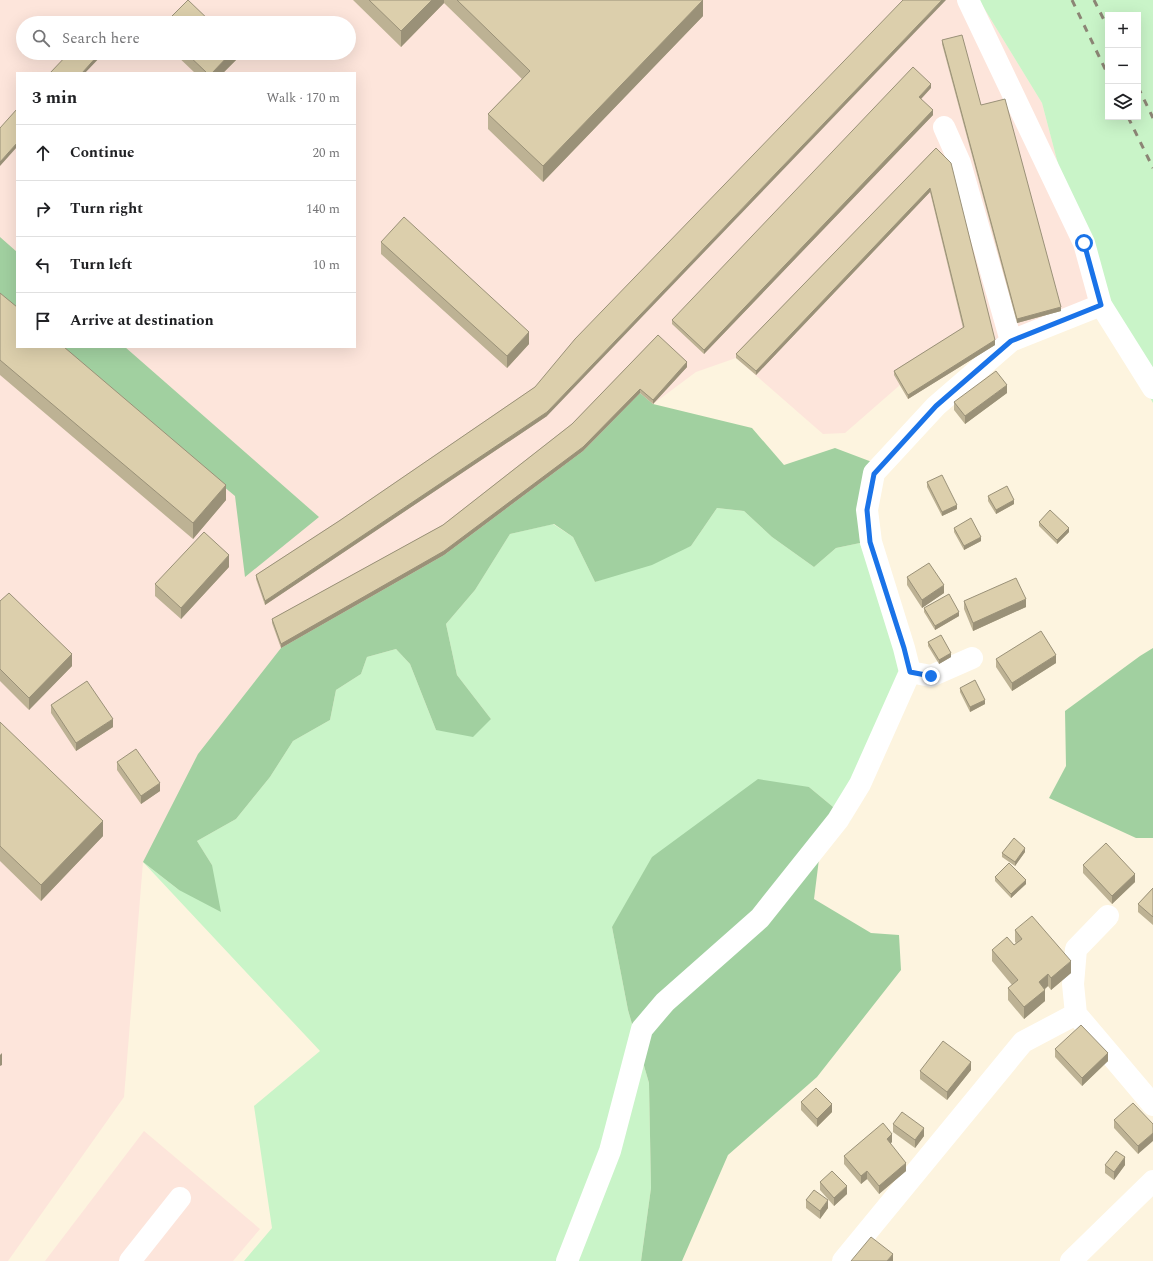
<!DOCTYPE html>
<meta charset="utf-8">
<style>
:root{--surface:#fff;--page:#f2f2f2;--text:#202124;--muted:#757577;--line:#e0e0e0}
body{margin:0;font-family:Spectral,serif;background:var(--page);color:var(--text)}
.controls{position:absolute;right:12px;top:12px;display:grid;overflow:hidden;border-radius:0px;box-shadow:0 4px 16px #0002}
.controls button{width:36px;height:36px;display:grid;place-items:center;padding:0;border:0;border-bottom:1px solid var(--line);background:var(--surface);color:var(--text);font:20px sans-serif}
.stop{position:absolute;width:12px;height:12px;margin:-9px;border:3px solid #1a73e8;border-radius:50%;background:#fff}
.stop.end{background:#1a73e8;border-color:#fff;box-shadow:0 1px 4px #0008}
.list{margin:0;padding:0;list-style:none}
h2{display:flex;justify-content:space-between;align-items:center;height:52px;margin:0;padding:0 16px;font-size:17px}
h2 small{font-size:13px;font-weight:400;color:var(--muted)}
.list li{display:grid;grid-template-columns:26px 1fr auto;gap:12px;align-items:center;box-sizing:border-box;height:56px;padding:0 16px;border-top:1px solid var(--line)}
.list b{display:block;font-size:15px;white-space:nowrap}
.list em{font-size:13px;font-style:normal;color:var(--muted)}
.icon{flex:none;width:22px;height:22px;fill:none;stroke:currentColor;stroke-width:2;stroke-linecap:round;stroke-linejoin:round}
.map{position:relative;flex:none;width:1153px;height:1261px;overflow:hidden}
.search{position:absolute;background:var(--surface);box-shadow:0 4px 16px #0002;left:16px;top:16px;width:340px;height:44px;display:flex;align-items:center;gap:10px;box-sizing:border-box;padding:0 14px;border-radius:22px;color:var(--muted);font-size:15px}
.panel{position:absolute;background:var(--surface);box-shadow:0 4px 16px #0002;left:16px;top:72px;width:340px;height:276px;border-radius:0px}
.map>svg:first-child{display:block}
</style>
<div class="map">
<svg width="1153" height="1261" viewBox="0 0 1153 1261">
<rect width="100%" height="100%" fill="#fdf4df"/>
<!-- industrial -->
<path fill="#fde5db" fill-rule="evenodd" d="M0 0H979L1042 103 1096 309 995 345 908 399 900 385 845 433 823 434 736 358 696 372 653 404 583 451 444 555 281 648 143 862 124 1097 8 1261H0ZM23 23H349V53H23ZM17 73H355V347H17Z
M144 1131 260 1229 233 1261H45Z"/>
<!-- green -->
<path fill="#c9f4c8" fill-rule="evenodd" d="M979 0H1153V403L1133 368 1096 309 1042 103ZM1108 15H1138V117H1108Z
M717 508 744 511 772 537 814 567 836 548 860 543 897 648 910 697 850 821 809 787 612 927 628 1010 649 1083 651 1188 641 1261H244L272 1228 254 1106 320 1051 143 862 179 890 212 865 197 841 236 819 270 777 293 741 330 720 336 690 361 674 367 657 396 649 410 664 436 730 491 719 457 675 446 624 475 590 510 534 553 524 573 537 595 582 691 546Z"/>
<!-- forest -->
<path fill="#a1d0a0" d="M0 237 17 252V315L0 301Z
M56 347H125L319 517 245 577 235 496Z
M640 393 653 404 752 428 784 465 835 448 872 462 859 511 860 543 836 548 814 567 772 537 744 511 717 508 691 546 652 565 595 582 573 537 554 524 510 534 475 590 446 624 457 675 491 719 473 737 436 730 410 664 396 649 367 657 361 674 336 690 330 720 293 741 270 777 236 819 197 841 212 865 221 912 179 890 143 862 198 754 281 648 444 555 583 451Z
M1153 648V838H1136L1049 798 1066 766 1065 711 1140 656Z
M758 779 809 787 850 821 819 859 814 899 871 933 899 935 901 970 817 1077 728 1155 682 1261H641L651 1188 649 1083 628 1010 612 927 652 857Z"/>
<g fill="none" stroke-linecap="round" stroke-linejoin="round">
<!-- minor -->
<path stroke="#fff" stroke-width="22" d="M968 0 1084 243 1101 305 1153 388
M1011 341 1101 305
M910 672 904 648 871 542 867 510 874 473 936 406 1011 341 960 163 944 127
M1108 916 1076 949 1073 984 1076 1014 1153 1105
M130 1261 180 1198
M567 1261 610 1151 642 1029 665 1002 760 918 838 820 860 784 910 672 931 676 972 658
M843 1261 1023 1042 1076 1014
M1071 1261 1153 1181"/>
<!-- rail -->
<path stroke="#8c8575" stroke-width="3" stroke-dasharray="7 7" stroke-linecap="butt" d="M1072 0 1108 75
M1094 0 1108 28
M1138 87 1153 118
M1128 117 1153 168"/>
</g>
<!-- wall -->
<path fill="#bdb294" d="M353 0H703V16L543 182 488 129V114L522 79 444 3 401 47Z
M942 40 981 105 1061 311 1017 323 942 44Z
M174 53H237V59L223 73H195Z
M931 88 921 99 933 115 704 354 672 324V320Z
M936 148 995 345 908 399 894 375V371L963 328 930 192 756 375 736 358V354Z
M381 242 529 344 507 368 381 254Z
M0 293 226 500 193 539 0 375Z
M658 335 687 367 653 404 640 393 583 451 444 555 281 648 272 623V619L443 525 572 424Z
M535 387 547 416 265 605 256 579V575L339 521Z
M1007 393 965 424 954 410V402Z
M927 482 957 509 942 516 927 487Z
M988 496 1014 504 996 514 988 501Z
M1039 522 1069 532 1057 544 1039 526Z
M954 528 981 541 964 550 954 532Z
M229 567 181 619 155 596V584Z
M907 577 944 593 922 608 907 585Z
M0 601 72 666 29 710 0 681Z
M964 601 1026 607 973 631 964 609Z
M924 608 959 616 935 630 924 612Z
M928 642 951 657 939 664 928 646Z
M996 659 1056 663 1012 691 996 667Z
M960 688 985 704 970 712 960 692Z
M51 705 113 727 76 751 51 713Z
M0 722 103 836 41 901 0 861Z
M117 762 160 791 141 804 117 770Z
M1025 852 1015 866 1002 857V853Z
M1083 865 1135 882 1112 904 1083 873Z
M995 877 1026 884 1011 898 995 881Z
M1153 888V925L1138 912V904Z
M1015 930 1071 973 1051 990 1048 986 1045 989V1001L1024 1019 1008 1000V988L1012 985 992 961V950L1014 945 1016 943 1015 942Z
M1055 1049 1108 1061 1082 1086 1055 1057Z
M971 1070 947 1100 920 1079V1071Z
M801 1102 832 1112 817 1127 801 1110Z
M1114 1120 1153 1124 1138 1154 1114 1128Z
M893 1124 924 1136 915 1148 893 1132Z
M892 1142 890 1144 906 1171 879 1194 867 1179 861 1184 844 1164V1156Z
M1105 1165H1125L1114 1180 1105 1173Z
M820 1182 847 1194 834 1206 820 1190Z
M806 1200 828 1208 820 1219 806 1208Z"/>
<!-- shaded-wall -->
<path fill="#9a9178" d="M432 0H444V3L401 47V31Z
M703 0V16L543 182V166Z
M942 0H946L547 416 265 605V601L547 412Z
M100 53H104L85 73H82Z
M231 53H237V59L223 73H212Z
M931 84V88L919 101V97Z
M933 110V115L704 354V350Z
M17 143V147L0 166V162Z
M930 188V192L756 375V371Z
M1061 307V311L1017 323V319Z
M529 332V344L507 368V356Z
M995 340V345L908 399V395Z
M687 362V367L653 404V400Z
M1007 385V393L965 424V416Z
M640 389V393L583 451 444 555 281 648V644Z
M226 485V500L193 539V523Z
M1014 500V504L996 514V510Z
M957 505V509L942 516V512Z
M1069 528V532L1057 544V540Z
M981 537V541L964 550V546Z
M229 555V567L181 619V608Z
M944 585V593L922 608V600Z
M1026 599V607L973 631V623Z
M959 612V616L935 630V626Z
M951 653V657L939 664V660Z
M72 654V666L29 710V698Z
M1056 655V663L1012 691V683Z
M985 700V704L970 712V707Z
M113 719V727L76 751V743Z
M160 783V791L141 804V796Z
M103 821V836L41 901V885Z
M1025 848V852L1015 866V862Z
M1135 874V882L1112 904V896Z
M1026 880V884L1011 898V894Z
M1071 961V973L1051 990V978Z
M1048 974V986L1039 994V982Z
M1045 990V1001L1024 1019V1007Z
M2 1053V1065L0 1066V1055Z
M1108 1053V1061L1082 1086V1078Z
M971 1062V1070L947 1100V1092Z
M832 1104V1112L817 1127V1119Z
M924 1128V1136L915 1148V1140Z
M1153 1133V1141L1138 1154V1146Z
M892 1134V1142L887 1147V1139Z
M1125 1157V1165L1114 1180V1172Z
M906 1163V1171L879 1194V1186Z
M867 1171V1179L861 1184V1176Z
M847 1186V1194L834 1206V1198Z
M828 1200V1208L820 1219V1211Z
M893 1254V1261H887Z"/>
<!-- building -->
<path fill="#dccfac" stroke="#9a9178" d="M188 0 212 23H165Z
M369 0H432L401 31Z
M457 0H703L543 166 488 114 530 71Z
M903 0H942L547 412 265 601 256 575 339 521 535 387 575 339Z
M962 35 981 105 1005 99 1061 307 1017 319 942 40Z
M69 53H100L82 73H50Z
M186 53H231L212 73H207Z
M913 67 931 84 919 97 933 110 704 350 672 320Z
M17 109V143L0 162V128Z
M936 148 951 163 995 340 908 395 894 371 964 327 930 188 756 371 736 354Z
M404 217 529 332 507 356 381 242Z
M0 293 17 307V347H64L226 485 193 523 0 360Z
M658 335 687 362 653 400 640 389 583 447 444 551 281 644 272 619 443 525 572 424Z
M996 371 1007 385 965 416 954 402Z
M942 475 957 505 942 512 927 482Z
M1007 486 1014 500 996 510 988 496Z
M1050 510 1069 528 1057 540 1039 522Z
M971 518 981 537 964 546 954 528Z
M204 532 229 555 181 608 155 584Z
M929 563 944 585 922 600 907 577Z
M1016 578 1026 599 973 623 964 601Z
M9 593 72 654 29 698 0 669V601Z
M949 594 959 612 935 626 924 608Z
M1041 631 1056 655 1012 683 996 659Z
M941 635 951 653 939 660 928 642Z
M975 680 985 700 970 707 960 688Z
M87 681 113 719 76 743 51 705Z
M0 722 103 821 41 885 0 846Z
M136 749 160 783 141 796 117 762Z
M1014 838 1025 848 1015 862 1002 853Z
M1106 843 1135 874 1112 896 1083 865Z
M1009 863 1026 880 1011 894 995 877Z
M1153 888V917L1138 904Z
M1032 916 1071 961 1051 978 1048 974 1039 982 1045 990 1024 1007 1008 988 1018 980 992 950 1007 937 1014 945 1022 939 1015 930Z
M1081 1025 1108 1053 1082 1078 1055 1049Z
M943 1041 971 1062 947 1092 920 1071Z
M816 1088 832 1104 817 1119 801 1102Z
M1133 1103 1153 1124V1133L1138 1146 1114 1120Z
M902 1112 924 1128 915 1140 893 1124Z
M883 1123 892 1134 887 1139 906 1163 879 1186 867 1171 861 1176 844 1156Z
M1116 1151 1125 1157 1114 1172 1105 1165Z
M832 1171 847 1186 834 1198 820 1182Z
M814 1190 828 1200 820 1211 806 1200Z
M871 1237 893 1254 887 1261H851Z"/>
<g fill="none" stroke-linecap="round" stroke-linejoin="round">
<!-- route -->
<path stroke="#1a73e8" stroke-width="5" d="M931 676 910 672 904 648 870 542 867 510 874 474 936 406 1011 341 1101 305 1084 243"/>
</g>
</svg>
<div class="controls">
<button>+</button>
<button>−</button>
<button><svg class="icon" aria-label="layers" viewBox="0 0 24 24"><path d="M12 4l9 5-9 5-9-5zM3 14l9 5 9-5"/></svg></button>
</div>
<div class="stop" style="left:1084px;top:243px"></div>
<div class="stop end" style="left:931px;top:676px"></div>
<div class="search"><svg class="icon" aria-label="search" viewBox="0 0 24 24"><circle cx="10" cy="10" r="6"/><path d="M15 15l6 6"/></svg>Search here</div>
<section class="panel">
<h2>3 min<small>Walk · 170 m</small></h2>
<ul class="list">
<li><svg class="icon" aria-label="ahead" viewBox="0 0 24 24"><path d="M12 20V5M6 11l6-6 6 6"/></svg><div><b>Continue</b></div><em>20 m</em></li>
<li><svg class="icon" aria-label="right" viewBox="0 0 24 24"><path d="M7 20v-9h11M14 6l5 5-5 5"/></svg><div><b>Turn right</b></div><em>140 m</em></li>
<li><svg class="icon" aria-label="left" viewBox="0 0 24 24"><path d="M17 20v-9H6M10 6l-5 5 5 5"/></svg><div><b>Turn left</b></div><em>10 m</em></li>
<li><svg class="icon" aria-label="arrive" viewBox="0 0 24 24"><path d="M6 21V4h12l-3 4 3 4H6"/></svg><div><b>Arrive at destination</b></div></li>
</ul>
</section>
</div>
